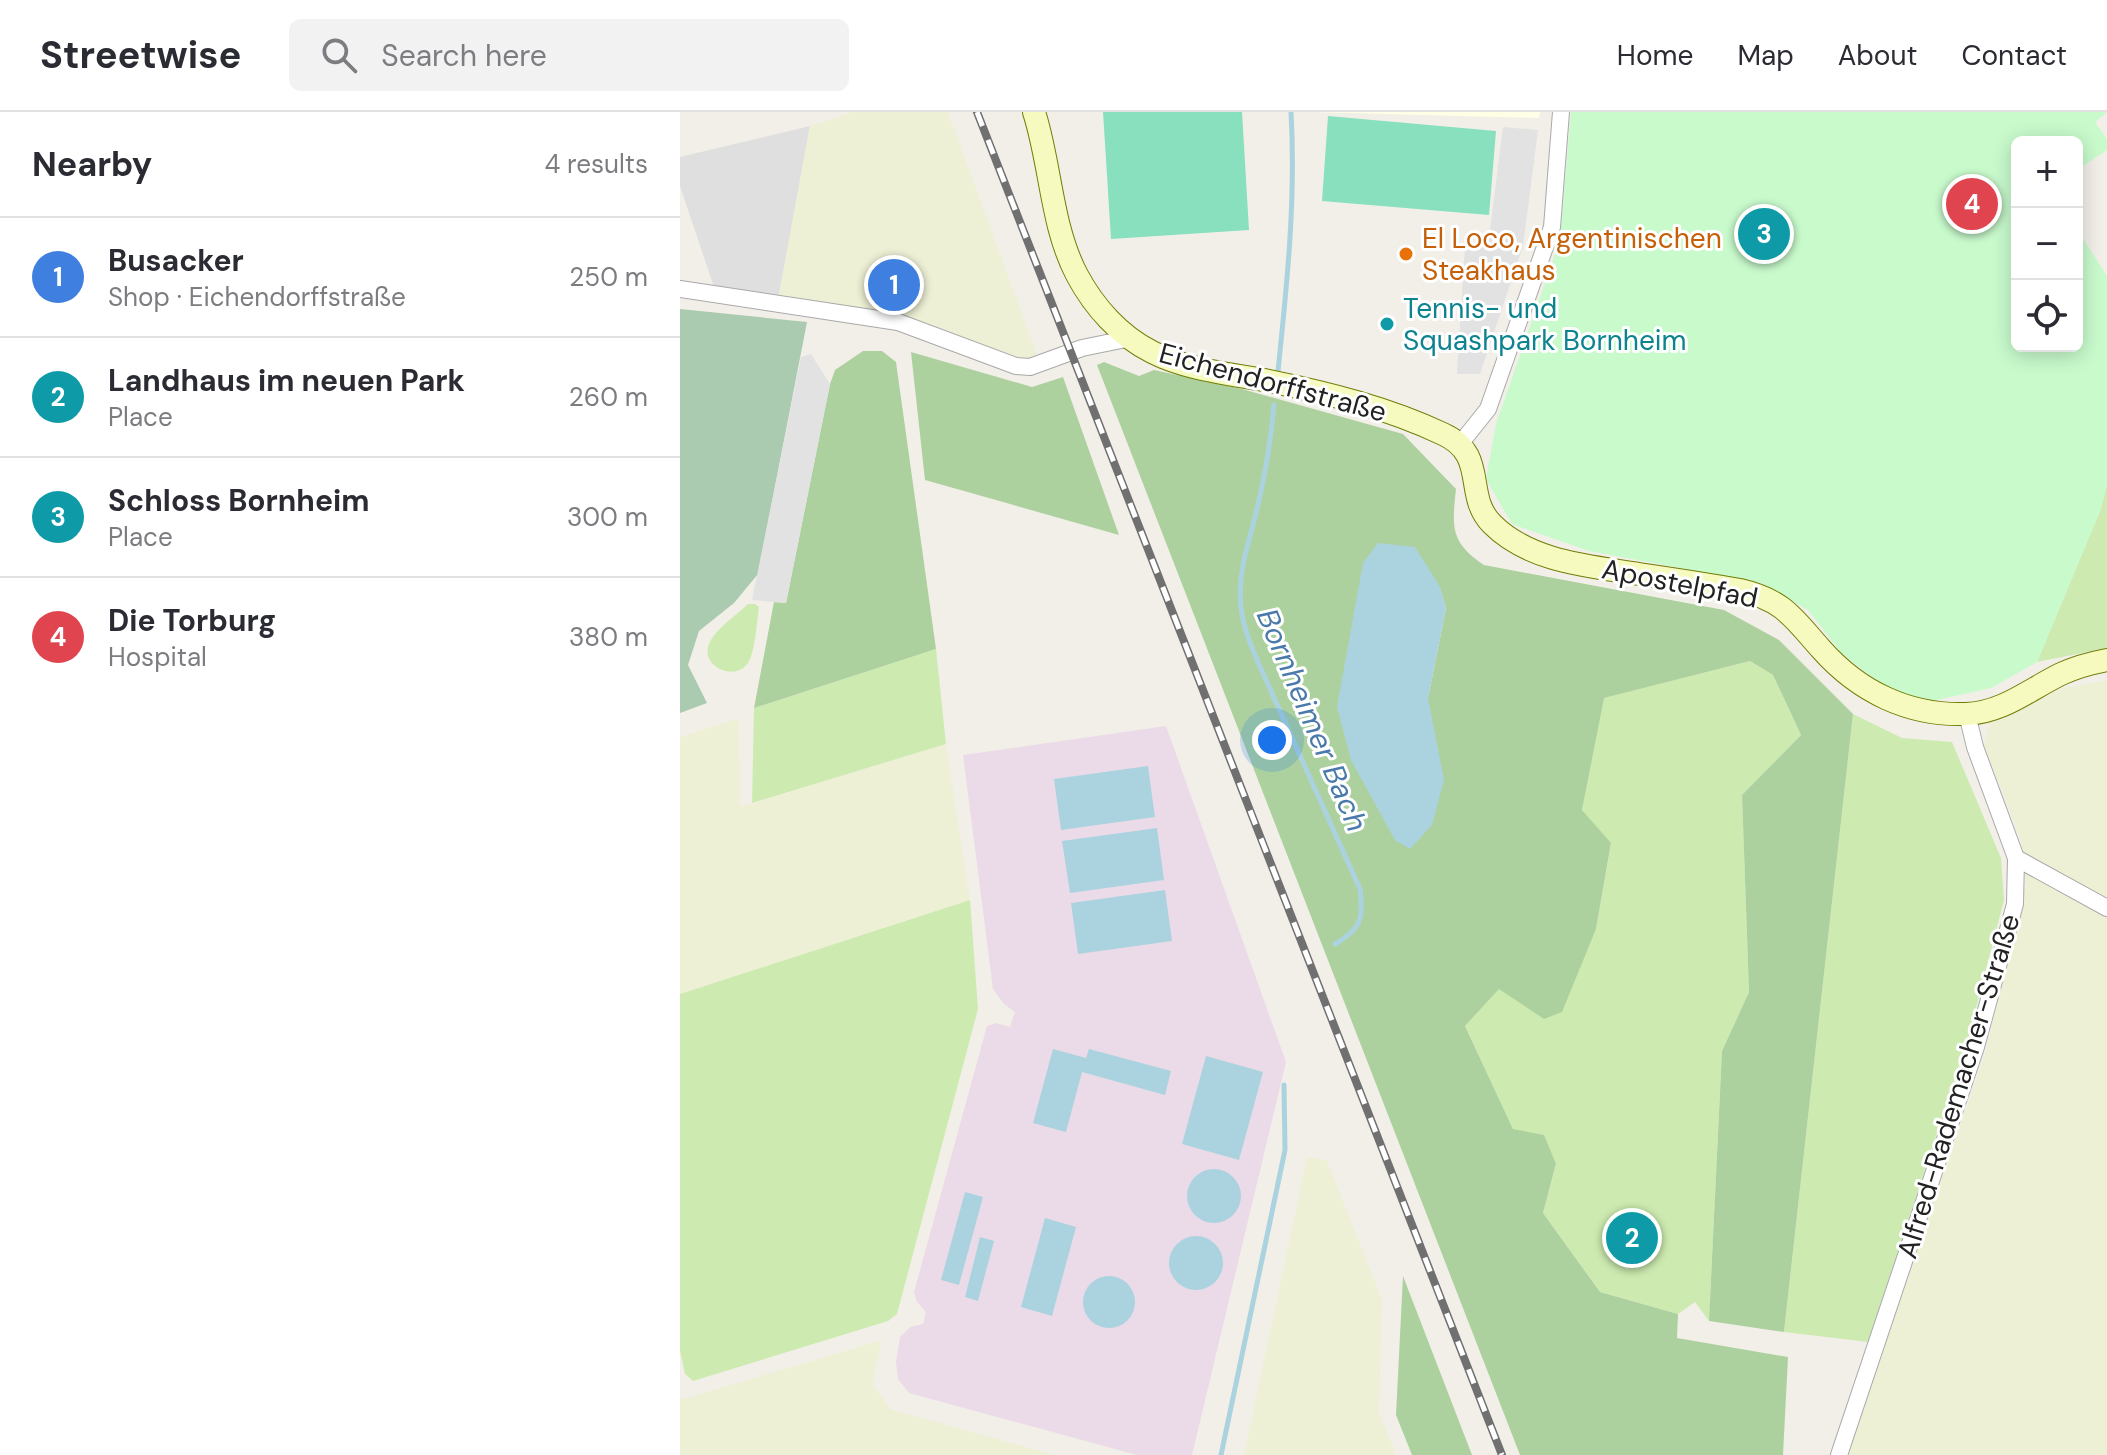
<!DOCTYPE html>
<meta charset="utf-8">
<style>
:root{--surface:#fff;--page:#f2f2f3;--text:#2b2b33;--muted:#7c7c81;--line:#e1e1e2;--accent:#0b8043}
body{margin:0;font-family:"DM Sans",sans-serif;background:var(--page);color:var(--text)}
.controls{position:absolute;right:24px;top:24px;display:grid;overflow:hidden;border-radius:12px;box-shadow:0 4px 20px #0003}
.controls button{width:72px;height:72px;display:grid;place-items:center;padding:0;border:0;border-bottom:2px solid var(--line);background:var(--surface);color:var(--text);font:40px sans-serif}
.you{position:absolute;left:592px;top:628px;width:28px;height:28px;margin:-20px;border:6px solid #fff;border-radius:50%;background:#1a73e8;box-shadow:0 0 0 12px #1a73e833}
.badge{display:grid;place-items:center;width:52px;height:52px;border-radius:50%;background:var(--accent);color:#fff;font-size:26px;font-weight:700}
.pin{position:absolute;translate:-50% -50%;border:4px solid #fff;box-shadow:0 2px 8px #0006}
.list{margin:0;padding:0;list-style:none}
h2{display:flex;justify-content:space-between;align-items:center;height:104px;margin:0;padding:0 32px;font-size:34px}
h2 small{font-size:26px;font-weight:400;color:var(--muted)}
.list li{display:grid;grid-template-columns:52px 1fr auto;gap:24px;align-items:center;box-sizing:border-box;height:120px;padding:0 32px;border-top:2px solid var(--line)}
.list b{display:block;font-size:30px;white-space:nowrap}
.list p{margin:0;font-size:26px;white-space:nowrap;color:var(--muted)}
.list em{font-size:26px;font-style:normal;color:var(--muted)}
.icon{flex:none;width:44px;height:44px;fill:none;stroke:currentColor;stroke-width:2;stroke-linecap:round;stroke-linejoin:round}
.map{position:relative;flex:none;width:1427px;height:1343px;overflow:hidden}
header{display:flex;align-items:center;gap:48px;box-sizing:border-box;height:112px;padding:0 40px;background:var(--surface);border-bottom:2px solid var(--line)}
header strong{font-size:38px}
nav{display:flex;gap:44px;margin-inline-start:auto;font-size:28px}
.search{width:560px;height:72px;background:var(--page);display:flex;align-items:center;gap:20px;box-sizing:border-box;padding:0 28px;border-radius:12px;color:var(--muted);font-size:30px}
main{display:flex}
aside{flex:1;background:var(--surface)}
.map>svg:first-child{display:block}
</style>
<header>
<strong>Streetwise</strong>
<div class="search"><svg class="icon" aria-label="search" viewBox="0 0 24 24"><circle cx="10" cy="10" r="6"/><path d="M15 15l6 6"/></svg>Search here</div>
<nav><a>Home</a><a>Map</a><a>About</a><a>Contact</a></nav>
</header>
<main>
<aside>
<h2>Nearby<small>4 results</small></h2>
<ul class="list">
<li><span class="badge" style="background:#3f7fe0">1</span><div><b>Busacker</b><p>Shop · Eichendorffstraße</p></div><em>250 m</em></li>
<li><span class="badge" style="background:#0f9aa8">2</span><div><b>Landhaus im neuen Park</b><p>Place</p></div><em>260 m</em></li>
<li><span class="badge" style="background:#0f9aa8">3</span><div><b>Schloss Bornheim</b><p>Place</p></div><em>300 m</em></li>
<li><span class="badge" style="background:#e0444e">4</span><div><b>Die Torburg</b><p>Hospital</p></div><em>380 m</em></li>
</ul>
</aside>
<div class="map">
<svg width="1427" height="1343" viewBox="0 0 1427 1343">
<rect width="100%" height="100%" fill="#f2efe9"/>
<!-- residential -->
<path fill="#e0dfdf" d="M130 14 99 183 34 175 0 74V45Z"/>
<!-- industrial -->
<path fill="#ebdbe8" d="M486 614 606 950 512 1343H457L229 1281 218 1267 216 1250 220 1225 230 1215 243 1212 246 1200 237 1190 234 1180 307 914 316 911 330 915 335 900 324 892 313 877 283 643Z"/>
<!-- education -->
<path fill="#ffffe5" d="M631 0H860L859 6Z"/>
<!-- farmland -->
<path fill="#eef0d5" d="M173 0H268L359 248 348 251 233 207 99 183 130 14Z
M1427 568V1343H1167L1306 939 1346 772 1341 728 1304 633 1310 606 1363 580Z
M59 606 60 695 266 632 290 788 0 882V625Z
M627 1045 647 1049 702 1187 699 1300 716 1343H564Z
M202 1228 192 1272 210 1297 375 1343H0V1288Z"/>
<!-- grass -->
<path fill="#cdebb0" d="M1427 373V536L1357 550 1420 399Z
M68 492H75L79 495C77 509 75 541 68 551 55 570 20 555 29 532 35 517 57 503 68 492Z
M256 537 266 632 72 691 74 596Z
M1070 549 1093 563 1121 623 1062 683 1069 880 1042 939 1029 1209 1015 1190 998 1202 920 1180 863 1101 876 1053 833 1017 785 914 819 876 864 906 916 817 931 732 902 698 923 586Z
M1173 602 1222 626 1272 630 1321 746 1324 788 1288 927 1188 1230 1104 1220Z
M290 788 298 897 217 1202 208 1209 13 1269 5 1262 0 1239V882Z"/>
<!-- forest -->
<path fill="#add19e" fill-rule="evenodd" d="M183 239H202L216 250 256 537 74 596 94 490 106 491 150 272 155 258Z
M231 240 352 275 383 265 439 423 245 368Z
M424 250 459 264 474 258 562 277 723 322 776 377C772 415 770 430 804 453L1044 498 1099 528 1173 602 1104 1220 1029 1209 1042 939 1069 880 1062 683 1121 623 1093 563 1070 549 924 586 902 698 931 731 916 817 882 900 864 907 819 877 785 914 833 1017 864 1023 876 1052 863 1101 920 1180 998 1202 997 1226 1108 1245 1103 1343H840L417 253ZM760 476 766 496 748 586Z
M723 1164 792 1343H732L716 1303Z"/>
<!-- cemetery -->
<path fill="#aacbaf" d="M0 197 127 210 78 462 54 491 19 519 8 553 27 591 0 601Z"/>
<!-- park -->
<path fill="#c8facc" d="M891 0H1427L1415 10 1427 27V38L1397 58V30H1337V234H1397V117L1427 164V373L1420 399 1357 550 1311 576 1252 589 1210 579 1162 542 1128 498 1081 471 909 439 832 412 806 367 816 312 880 128Z"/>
<!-- pitch -->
<path fill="#88e0be" d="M423 0H562L569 118 431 127Z
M648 4 816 19 809 103 642 89Z"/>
<!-- parking -->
<path fill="#e2e2e2" d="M823 15 858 18 843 134 800 262H777L785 134H808Z
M131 242 150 272 106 491 72 488 121 245Z"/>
<!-- water -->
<path fill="#aad3df" d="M698 431 735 435 760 475 766 496 748 586 764 668 752 713 730 737 715 728 671 648 657 595 683 451Z
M468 654 475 705 381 718 374 667Z
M477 716 484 768 390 781 382 729Z
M485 778 492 829 398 842 391 791Z
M373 937 406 946 409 937 491 959 485 983 402 960 386 1020 353 1011Z
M526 944 583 960 559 1048 502 1032Z
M507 1084a27 27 0 1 1 54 0a27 27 0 1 1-54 0Z
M285 1080 303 1085 279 1173 261 1168Z
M365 1106 396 1115 372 1204 341 1195Z
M489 1151a27 27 0 1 1 54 0a27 27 0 1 1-54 0Z
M300 1125 314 1129 298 1189 285 1185Z
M403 1190a26 26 0 1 1 52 0a26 26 0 1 1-52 0Z"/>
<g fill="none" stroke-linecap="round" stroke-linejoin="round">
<!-- stream -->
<path stroke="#aad3df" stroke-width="5" d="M598 259C607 172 616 87 611 0
M594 293C591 328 585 363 577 397 569 430 557 461 561 495 563 514 570 531 577 548L680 777C684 806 681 817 655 832
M541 1343 605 1038 604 973"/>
<!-- street casing -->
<g stroke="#a9a9a9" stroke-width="18">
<path id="street" d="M0 177 218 210 336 254 350 255 402 236 451 226
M780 332 808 297 872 115 881 0
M1336 746 1427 796
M1159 1343 1296 935 1335 792 1336 746 1295 635 1287 602"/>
</g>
<!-- secondary casing -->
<g stroke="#707d05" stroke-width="24">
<path id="secondary" d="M354 0C371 53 371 114 397 163 414 195 440 224 472 240 507 258 551 262 589 269 648 281 708 296 763 322 809 343 783 383 812 412 850 450 909 454 959 462 993 467 1027 472 1060 478 1104 488 1114 507 1141 537 1179 580 1229 604 1286 602 1322 601 1350 577 1381 562 1396 555 1411 551 1427 548"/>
</g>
<!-- street -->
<use href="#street" stroke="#fff" stroke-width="16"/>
<!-- secondary -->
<use href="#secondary" stroke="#f7fabf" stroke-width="22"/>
<!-- rail casing -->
<g stroke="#707070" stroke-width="8">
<path id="rail" d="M297 0 822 1343"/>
</g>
<!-- rail -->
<use href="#rail" stroke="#fff" stroke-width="5" stroke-dasharray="15" stroke-linecap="butt"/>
</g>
<!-- markers -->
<circle fill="#e8710a" stroke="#fff" stroke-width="3" cx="726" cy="142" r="8"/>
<circle fill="#0f9aa8" stroke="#fff" stroke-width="3" cx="707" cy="212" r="8"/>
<g text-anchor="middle" stroke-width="6" stroke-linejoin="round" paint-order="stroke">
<!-- food labels -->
<g font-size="28" fill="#c56008" stroke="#fff" text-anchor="start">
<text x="742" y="136">El Loco, Argentinischen<tspan x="742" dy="32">Steakhaus</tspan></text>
</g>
<!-- culture labels -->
<g font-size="28" fill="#0d838f" stroke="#fff" text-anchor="start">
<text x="723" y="206">Tennis- und<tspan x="723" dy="32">Squashpark Bornheim</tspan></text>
</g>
<!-- street labels -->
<g font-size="28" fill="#222" stroke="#fff">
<text transform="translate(593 270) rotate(15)" y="10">Eichendorffstraße</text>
<text transform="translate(1000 471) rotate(11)" y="10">Apostelpfad</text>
<text transform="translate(1278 974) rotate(-73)" y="10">Alfred-Rademacher-Straße</text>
</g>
<!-- water labels -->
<g font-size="30" font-style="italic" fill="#4a7aab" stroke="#fff">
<text transform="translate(632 608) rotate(67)" y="10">Bornheimer Bach</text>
</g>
</g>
</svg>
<div class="controls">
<button>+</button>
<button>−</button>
<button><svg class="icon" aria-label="locate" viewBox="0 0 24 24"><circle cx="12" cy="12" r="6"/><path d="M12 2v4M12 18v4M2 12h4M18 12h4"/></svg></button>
</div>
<div class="you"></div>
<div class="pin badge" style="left:214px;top:173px;background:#3f7fe0">1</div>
<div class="pin badge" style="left:952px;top:1126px;background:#0f9aa8">2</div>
<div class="pin badge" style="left:1084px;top:122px;background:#0f9aa8">3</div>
<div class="pin badge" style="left:1292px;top:92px;background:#e0444e">4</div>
</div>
</main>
